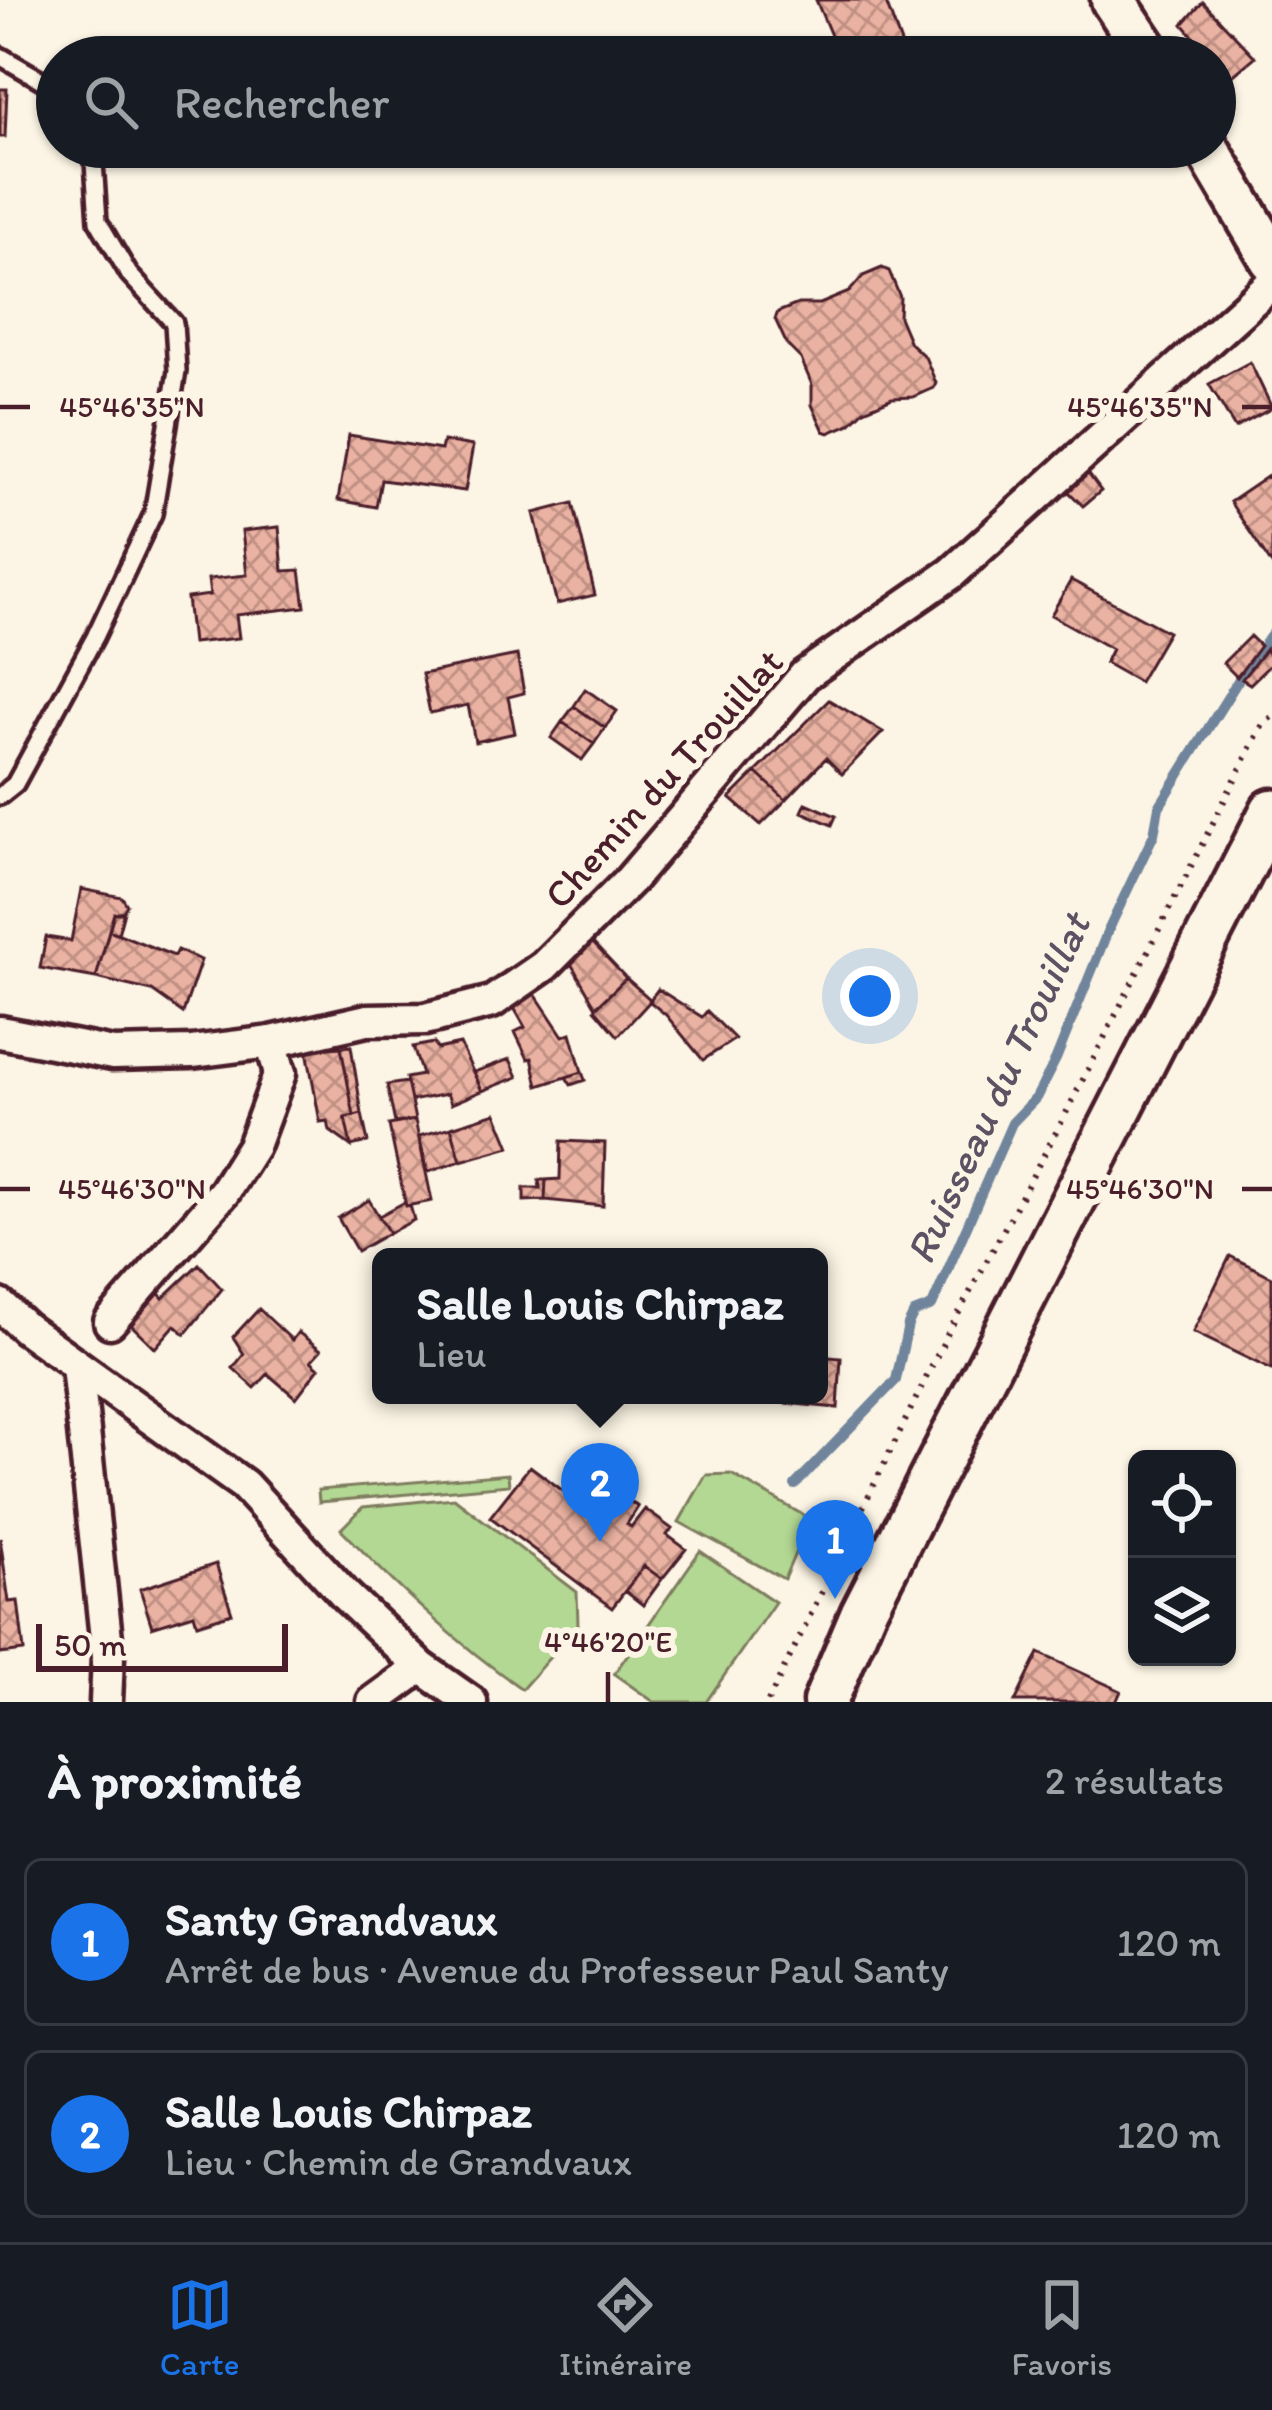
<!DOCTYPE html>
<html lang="fr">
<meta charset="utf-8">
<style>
:root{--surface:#171b24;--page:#242831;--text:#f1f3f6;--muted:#9ea1a6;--line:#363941;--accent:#1a73e8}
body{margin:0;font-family:Itim,sans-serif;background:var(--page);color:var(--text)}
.controls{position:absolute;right:36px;bottom:36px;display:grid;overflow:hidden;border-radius:18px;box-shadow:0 3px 9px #0004}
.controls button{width:108px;height:108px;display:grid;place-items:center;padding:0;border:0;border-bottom:3px solid var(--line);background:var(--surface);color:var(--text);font:60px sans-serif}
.scale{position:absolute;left:36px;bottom:30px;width:252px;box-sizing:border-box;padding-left:12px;border:6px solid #4a1f2b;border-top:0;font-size:33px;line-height:42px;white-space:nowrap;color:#4a1f2b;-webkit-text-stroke:9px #fcf5e5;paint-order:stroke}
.you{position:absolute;left:870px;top:996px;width:42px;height:42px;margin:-30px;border:9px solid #fff;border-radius:50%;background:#1a73e8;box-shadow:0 0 0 18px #1a73e833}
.badge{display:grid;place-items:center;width:78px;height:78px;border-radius:50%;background:var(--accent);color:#fff;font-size:39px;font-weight:700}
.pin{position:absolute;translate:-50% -99px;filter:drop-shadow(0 3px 6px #0008)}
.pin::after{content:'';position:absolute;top:63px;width:42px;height:36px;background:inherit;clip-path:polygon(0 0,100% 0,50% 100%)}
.popup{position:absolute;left:372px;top:1248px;width:456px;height:156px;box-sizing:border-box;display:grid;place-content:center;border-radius:18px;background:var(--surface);filter:drop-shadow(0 3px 9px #0005);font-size:39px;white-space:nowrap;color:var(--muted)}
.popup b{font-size:45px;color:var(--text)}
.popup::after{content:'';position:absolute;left:50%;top:100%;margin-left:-24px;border:24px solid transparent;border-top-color:var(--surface)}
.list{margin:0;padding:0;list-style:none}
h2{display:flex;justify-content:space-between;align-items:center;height:156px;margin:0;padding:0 48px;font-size:51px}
h2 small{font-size:39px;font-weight:400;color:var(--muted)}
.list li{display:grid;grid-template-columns:78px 1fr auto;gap:36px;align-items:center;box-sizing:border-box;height:168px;margin:0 24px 24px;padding:0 24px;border:3px solid var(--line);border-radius:18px}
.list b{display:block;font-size:45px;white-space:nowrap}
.list p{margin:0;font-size:39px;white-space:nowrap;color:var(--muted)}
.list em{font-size:39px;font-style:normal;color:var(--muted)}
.icon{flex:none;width:66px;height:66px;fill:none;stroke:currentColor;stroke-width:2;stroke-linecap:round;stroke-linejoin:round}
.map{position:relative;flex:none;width:1272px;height:1702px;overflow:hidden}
.search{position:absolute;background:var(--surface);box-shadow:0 3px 9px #0004;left:36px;right:36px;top:36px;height:132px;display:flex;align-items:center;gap:30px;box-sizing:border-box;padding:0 42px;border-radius:66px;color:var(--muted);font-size:45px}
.sheet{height:540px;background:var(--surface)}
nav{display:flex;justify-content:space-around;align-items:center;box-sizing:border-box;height:168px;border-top:3px solid var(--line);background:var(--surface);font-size:33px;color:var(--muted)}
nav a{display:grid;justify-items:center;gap:6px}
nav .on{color:var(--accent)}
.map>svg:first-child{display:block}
</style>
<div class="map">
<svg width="1272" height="1702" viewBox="0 0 1272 1702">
<defs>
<pattern id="building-cross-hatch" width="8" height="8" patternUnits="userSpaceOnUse" patternTransform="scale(3)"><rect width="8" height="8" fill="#eab2a2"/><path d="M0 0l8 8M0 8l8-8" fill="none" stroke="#c09084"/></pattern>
</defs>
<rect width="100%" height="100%" fill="#fcf5e5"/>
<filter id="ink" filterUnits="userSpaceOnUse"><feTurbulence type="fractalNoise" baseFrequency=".00833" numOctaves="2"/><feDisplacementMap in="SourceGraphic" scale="24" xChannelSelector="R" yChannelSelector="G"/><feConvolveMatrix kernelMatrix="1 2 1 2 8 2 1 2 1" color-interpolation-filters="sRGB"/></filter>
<g filter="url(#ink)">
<!-- park -->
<path fill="#b3d893" stroke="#7e7c5f" stroke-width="3" d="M508 1474 509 1485 319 1502 318 1490Z
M731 1474 810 1519 784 1579 679 1522 706 1475Z
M454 1498 577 1592 578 1625 522 1689C455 1642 398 1588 341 1529L363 1507Z
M700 1551 775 1602 706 1702H654L614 1674Z"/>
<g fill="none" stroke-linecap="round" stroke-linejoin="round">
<!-- stream -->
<path stroke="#6f849c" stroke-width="10" d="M795 1485 896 1380 908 1325 914 1313 932 1306 1012 1123 1036 1098 1056 1059 1107 933 1154 834 1159 807 1239 679 1272 634"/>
</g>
<!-- building -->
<path fill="url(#building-cross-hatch)" stroke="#4a1f2b" stroke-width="3" d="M816 0H885L906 57H840Z
M1203 2 1255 57 1215 91V57H1190L1202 47 1183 24Z
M0 89H7L5 137H0Z
M877 147H912L883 159Z
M882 268 889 271 900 297 899 317 910 343 925 357 936 383 934 388 913 397 892 398 864 410 850 424 829 433 824 431 812 405V385L801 359 787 345 775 319 778 312 798 304H820L849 292 863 276Z
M1250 362 1272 408 1235 428 1209 384Z
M349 435 441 450 443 441 473 446 465 491 381 480 376 507 338 500Z
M1087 472 1101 491 1083 506 1067 490Z
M1268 476 1272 482V565L1230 502Z
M573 503 595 595 557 604 534 513Z
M279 527 283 571 300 570 305 607 236 615 239 638 192 643 187 598 210 595 208 579 247 575 242 531Z
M1071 580 1168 632 1139 682 1105 663 1112 649 1051 615Z
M1250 636 1260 646 1237 677 1223 663Z
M1266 649 1272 663 1250 684 1242 679Z
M517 655 524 693 508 697 515 733 475 742 468 705 430 713 422 674Z
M585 689 617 711 605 728 574 706Z
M829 700 883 732 842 774 826 758 786 800 756 772Z
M574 706 605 728 594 744 562 722Z
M562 722 594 744 582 760 551 738Z
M756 772 786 800 761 825 730 798Z
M806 803 836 816 832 825 802 812Z
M81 889 122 897 127 905 122 913H114L96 978 40 968 46 937 71 941Z
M124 911 118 934 109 930 114 913Z
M109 930 174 956 177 950 201 960 183 1013 152 991 96 978Z
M589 939 626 978 596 1007 569 960Z
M626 978 651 1000 618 1036 595 1009Z
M658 989 702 1017 707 1011 735 1039 703 1060 666 1015 649 1001Z
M535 994 563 1036 571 1033 582 1072 538 1086 532 1058 528 1059 515 1032 525 1027 513 1006Z
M434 1043 437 1049 460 1044 482 1091 451 1104 447 1094 411 1101 406 1078 422 1075 413 1047Z
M351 1046 362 1114 354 1116 341 1047Z
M341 1047 354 1116 345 1118 351 1146 330 1131 328 1121 320 1122 307 1050Z
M510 1059 518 1077 482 1091 474 1072Z
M582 1072 585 1080 571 1085 566 1077Z
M407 1082 415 1120 395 1123 387 1085Z
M496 1113 510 1147 461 1161 451 1127Z
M362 1114 368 1142 351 1146 345 1118Z
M415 1120 432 1201 406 1206 389 1125Z
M451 1127 461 1161 428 1172 419 1136Z
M561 1141 605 1143 603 1206 545 1200 546 1180 560 1179Z
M539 1180H546L545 1200 524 1201V1188H540Z
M369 1200 389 1233 357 1251 338 1218Z
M405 1202 406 1206 410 1205 414 1220 389 1233 379 1216Z
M1230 1256 1272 1277V1370L1193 1332Z
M199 1264 222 1289 185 1334 175 1325 155 1348 126 1320 155 1289 163 1298Z
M259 1309 292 1340 298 1332 321 1350 311 1361 319 1368 296 1398 268 1374 255 1388 233 1368 244 1354 233 1337Z
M819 1346V1356L841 1358 838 1408 761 1401V1395H819Z
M530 1466 574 1499 583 1485 611 1488 638 1507 627 1524 631 1527 645 1509 672 1529 667 1535 686 1549 662 1579 644 1566 612 1608 490 1517Z
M0 1538 9 1602 18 1601 24 1651 0 1654Z
M216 1564 232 1613 197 1624 194 1614 152 1627 140 1589Z
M644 1566 662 1579 643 1605 625 1591Z
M1039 1653 1121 1691 1116 1702H1015Z"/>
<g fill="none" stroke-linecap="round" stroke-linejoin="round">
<!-- service casing -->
<g stroke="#4a1f2b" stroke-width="24">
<path id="service" d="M0 56 57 89
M0 796 15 784 95 637 153 514 177 371 174 323 129 274 98 221 93 147"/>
</g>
<!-- minor casing -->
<g stroke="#4a1f2b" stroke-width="39">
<path id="minor" d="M0 1032 113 1054 192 1052 271 1042 367 1020 425 1019 492 1002 544 966 630 880 805 675 952 573 1272 283
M0 1305 25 1328 244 1485 347 1597 421 1667 471 1702
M110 1322 224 1192 253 1146 280 1073 271 1042
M77 1366 108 1657 106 1702
M373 1702 421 1667"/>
</g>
<!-- secondary casing -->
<g stroke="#4a1f2b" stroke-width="51">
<path id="secondary" d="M1113 0 1151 57
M1206 147 1272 259
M825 1702 863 1612 1272 811"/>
</g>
<!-- path -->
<path stroke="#4a1f2b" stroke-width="6" stroke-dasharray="3 9" stroke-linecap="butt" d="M768 1702 948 1333 1061 1123 1263 724 1272 717"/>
<!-- service -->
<use href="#service" stroke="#fcf5e5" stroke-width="15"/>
<!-- minor -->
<use href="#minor" stroke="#fcf5e5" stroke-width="30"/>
<!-- secondary -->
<use href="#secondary" stroke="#fcf5e5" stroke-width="42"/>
</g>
</g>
<!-- ticks -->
<path fill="none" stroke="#4a1f2b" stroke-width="4.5" d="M0 407H30M1242 407H1272M0 1189H30M1242 1189H1272M608 1672V1702"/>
<g text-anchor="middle" stroke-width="12" stroke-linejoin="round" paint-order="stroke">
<!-- street labels -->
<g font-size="39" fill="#4a1f2b" stroke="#fcf5e5">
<text transform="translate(663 778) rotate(-48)" y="14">Chemin du Trouillat</text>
</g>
<!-- water labels -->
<g font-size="42" font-style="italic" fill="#5c5264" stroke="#fcf5e5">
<text transform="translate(997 1088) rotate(-65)" y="15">Ruisseau du Trouillat</text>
</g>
</g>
<g font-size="30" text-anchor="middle" fill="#4a1f2b" stroke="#fcf5e5" stroke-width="12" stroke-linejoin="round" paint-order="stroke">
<text x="132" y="417">45°46'35"N</text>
<text x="1140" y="417">45°46'35"N</text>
<text x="132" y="1199">45°46'30"N</text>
<text x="1140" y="1199">45°46'30"N</text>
<text x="608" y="1652">4°46'20"E</text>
</g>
</svg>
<div class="controls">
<button><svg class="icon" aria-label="locate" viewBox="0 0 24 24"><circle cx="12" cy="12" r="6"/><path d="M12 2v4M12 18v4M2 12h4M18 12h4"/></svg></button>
<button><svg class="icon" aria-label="layers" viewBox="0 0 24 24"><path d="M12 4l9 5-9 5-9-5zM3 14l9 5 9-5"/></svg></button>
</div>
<div class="scale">50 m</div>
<div class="you"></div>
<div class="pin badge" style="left:835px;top:1599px">1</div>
<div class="pin badge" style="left:600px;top:1542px">2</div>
<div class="popup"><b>Salle Louis Chirpaz</b>Lieu</div>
<div class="search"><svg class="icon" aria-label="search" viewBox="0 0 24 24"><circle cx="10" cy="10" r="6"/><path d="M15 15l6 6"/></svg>Rechercher</div>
</div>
<section class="sheet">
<h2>À proximité<small>2 résultats</small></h2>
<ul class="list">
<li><span class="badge">1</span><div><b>Santy Grandvaux</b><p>Arrêt de bus · Avenue du Professeur Paul Santy</p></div><em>120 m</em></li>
<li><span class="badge">2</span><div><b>Salle Louis Chirpaz</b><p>Lieu · Chemin de Grandvaux</p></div><em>120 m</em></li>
</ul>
</section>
<nav>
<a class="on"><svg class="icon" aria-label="map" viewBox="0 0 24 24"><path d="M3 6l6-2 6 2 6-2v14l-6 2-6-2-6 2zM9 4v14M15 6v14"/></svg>Carte</a>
<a><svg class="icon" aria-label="directions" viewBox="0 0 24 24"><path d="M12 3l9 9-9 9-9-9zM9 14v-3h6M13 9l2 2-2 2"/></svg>Itinéraire</a>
<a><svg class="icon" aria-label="saved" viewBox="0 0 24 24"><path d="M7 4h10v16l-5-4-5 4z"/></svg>Favoris</a>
</nav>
